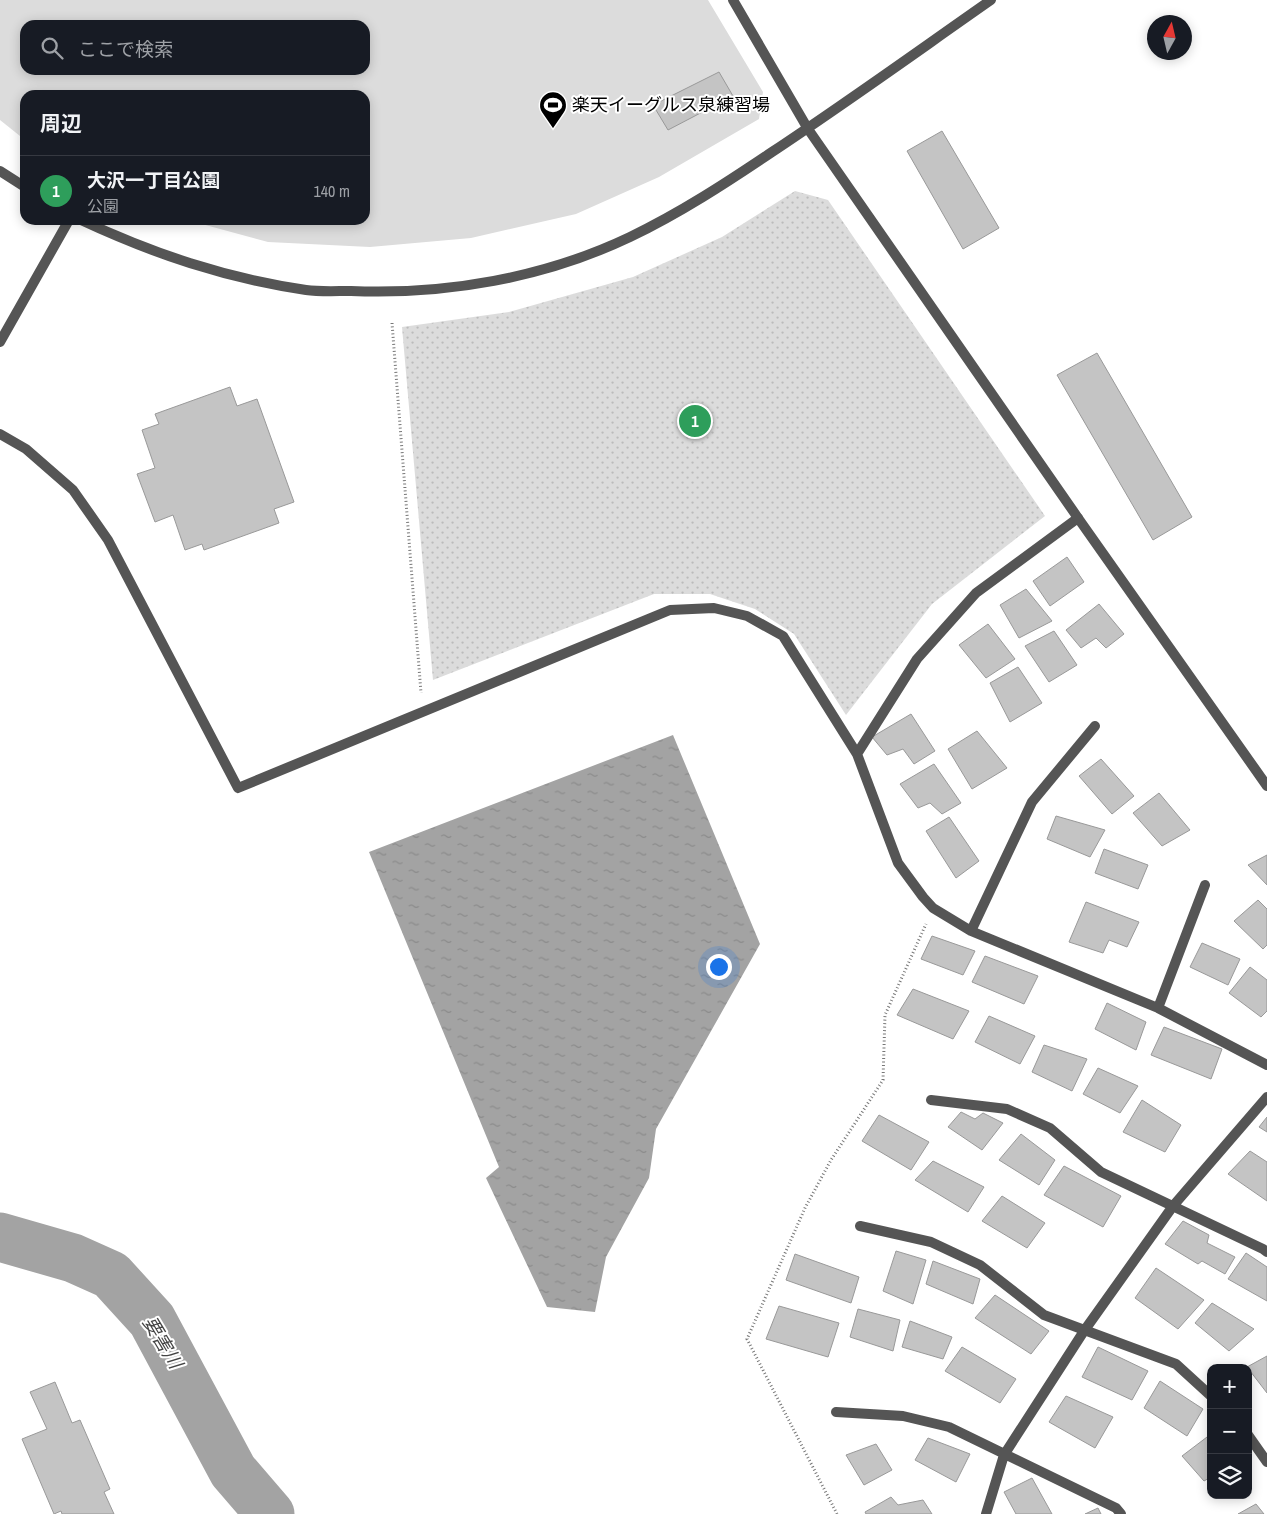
<!DOCTYPE html>
<html lang="ja">
<meta charset="utf-8">
<style>
:root{--surface:#171b24;--page:#20242c;--text:#f1f3f6;--muted:#9ea1a6;--line:#363941;--accent:#d93025}
body{margin:0;font-family:"Archivo Narrow","Noto Sans JP",sans-serif;background:var(--page);color:var(--text)}
.controls{position:absolute;right:15px;bottom:15px;display:grid;overflow:hidden;border-radius:10px;box-shadow:0 2px 12px #0003}
.controls button{width:45px;height:45px;display:grid;place-items:center;padding:0;border:0;border-bottom:1px solid var(--line);background:var(--surface);color:var(--text);font:25px sans-serif}
.compass{position:absolute;left:1147px;top:15px;width:45px;height:45px;border-radius:50%;background:var(--surface);box-shadow:0 2px 12px #0003;rotate:8deg}
.you{position:absolute;left:718px;top:966px;width:18px;height:18px;margin:-12px;border:4px solid #fff;border-radius:50%;background:#1a73e8;box-shadow:0 0 0 8px #1a73e833}
.badge{display:grid;place-items:center;width:32px;height:32px;border-radius:50%;background:var(--accent);color:#fff;font-size:16px;font-weight:700}
.pin{position:absolute;translate:-50% -50%;border:2px solid #fff;box-shadow:0 1px 5px #0006}
.list{margin:0;padding:0;list-style:none}
h2{display:flex;justify-content:space-between;align-items:center;height:65px;margin:0;padding:0 20px;font-size:21px}
h2 small{font-size:16px;font-weight:400;color:var(--muted)}
.list li{display:grid;grid-template-columns:32px 1fr auto;gap:15px;align-items:center;box-sizing:border-box;height:70px;padding:0 20px;border-top:1px solid var(--line)}
.list b{display:block;font-size:19px;white-space:nowrap}
.list p{margin:0;font-size:16px;white-space:nowrap;color:var(--muted)}
.list em{font-size:16px;font-style:normal;color:var(--muted)}
.icon{flex:none;width:28px;height:28px;fill:none;stroke:currentColor;stroke-width:2;stroke-linecap:round;stroke-linejoin:round}
.map{position:relative;flex:none;width:1267px;height:1514px;overflow:hidden}
.search{position:absolute;background:var(--surface);box-shadow:0 2px 12px #0003;left:20px;top:20px;width:350px;height:55px;display:flex;align-items:center;gap:12px;box-sizing:border-box;padding:0 18px;border-radius:15px;color:var(--muted);font-size:19px}
.panel{position:absolute;background:var(--surface);box-shadow:0 2px 12px #0003;left:20px;top:90px;width:350px;height:135px;border-radius:15px}
.map>svg:first-child{display:block}
</style>
<div class="map">
<svg width="1267" height="1514" viewBox="0 0 1267 1514">
<defs>
<pattern id="park-dots" width="8" height="8" patternUnits="userSpaceOnUse" patternTransform="scale(1.25)"><rect width="8" height="8" fill="#dcdcdc"/><path d="M2 2h.1M6 6h.1" fill="none" stroke="#bbb" stroke-width="1.8" stroke-linecap="round"/></pattern>
<pattern id="water-ripples" width="26" height="14" patternUnits="userSpaceOnUse" patternTransform="scale(1.25)"><rect width="26" height="14" fill="#a3a3a3"/><path d="M2 4q2-2 4 0t4 0M15 11q2-2 4 0t4 0" fill="none" stroke="#8b8b8b"/></pattern>
</defs>
<rect width="100%" height="100%" fill="#fff"/>
<!-- park -->
<path fill="url(#park-dots)" d="M795 191 828 200 1045 516 932 604 846 715 794 634 755 609 710 594H654L433 680 402 327 509 312 633 277 722 237Z"/>
<!-- pitch -->
<path fill="#dcdcdc" fill-rule="evenodd" d="M0 0H708L763 92 759 119 659 177 576 214 471 238 370 247 268 242 187 220H365V95H25V140L0 120ZM25 25H365V70H25Z"/>
<!-- water -->
<path fill="url(#water-ripples)" d="M673 735 760 944 656 1129 649 1178 606 1257 595 1312 547 1307 486 1178 499 1167 369 852Z"/>
<g fill="none" stroke-linecap="round" stroke-linejoin="round">
<!-- river -->
<path stroke="#a3a3a3" stroke-width="49" d="M0 1237 73 1258 111 1275 152 1320 233 1471 270 1514"/>
</g>
<!-- building -->
<path fill="#c4c4c4" stroke="#999" d="M719 72 733 96 668 130 653 105Z
M942 131 999 228 963 249 907 151Z
M1097 353 1192 517 1153 540 1057 375Z
M230 387 237 406 257 399 294 502 274 509 279 523 204 550 202 544 185 550 173 515 155 522 137 474 155 468 142 430 159 424 155 414Z
M1067 557 1084 582 1050 606 1033 581Z
M1026 589 1052 621 1019 638 1000 605Z
M1099 604 1124 634 1106 648 1096 638 1081 648 1066 630Z
M988 624 1015 659 986 678 959 645Z
M1054 631 1077 665 1049 682 1025 646Z
M1018 667 1042 703 1010 722 990 683Z
M911 714 935 751 914 764 903 749 887 755 872 737Z
M977 731 1007 768 972 789 948 749Z
M1101 759 1134 796 1112 814 1079 776Z
M934 764 961 803 942 814 930 803 918 808 900 784Z
M1159 793 1190 830 1162 846 1133 813Z
M1056 816 1105 830 1090 857 1047 839Z
M949 817 979 861 956 878 926 831Z
M1104 849 1148 865 1138 889 1095 873Z
M1267 855V885L1248 865Z
M1258 900 1267 909V945L1263 949 1234 921Z
M1086 902 1139 922 1127 947 1109 940 1103 953 1069 942Z
M932 936 975 951 963 975 921 959Z
M1202 943 1240 959 1228 985 1190 967Z
M985 956 1038 976 1024 1004 972 982Z
M1250 967 1267 980V1011L1261 1017 1229 993Z
M913 989 969 1011 953 1039 897 1015Z
M1107 1003 1146 1022 1136 1050 1095 1029Z
M989 1016 1035 1036 1020 1064 975 1042Z
M1164 1027 1222 1049 1211 1079 1151 1055Z
M1044 1045 1087 1059 1072 1091 1032 1072Z
M1098 1068 1138 1086 1120 1113 1083 1094Z
M1142 1100 1181 1125 1165 1152 1123 1132Z
M961 1112 975 1119 983 1113 1003 1123 982 1150 948 1127Z
M879 1115 929 1142 911 1170 862 1141Z
M1267 1117V1132L1259 1127Z
M1021 1134 1055 1160 1039 1185 999 1160Z
M1250 1151 1267 1162V1201L1228 1174Z
M933 1161 984 1187 968 1212 915 1180Z
M1064 1166 1121 1196 1103 1227 1044 1195Z
M1002 1196 1045 1223 1027 1248 982 1221Z
M1183 1221 1209 1235 1207 1243 1235 1257 1225 1274 1202 1261 1198 1264 1165 1244Z
M896 1251 926 1260 913 1304 883 1291Z
M1246 1253 1267 1267V1301L1228 1279Z
M795 1254 859 1277 851 1303 786 1280Z
M933 1261 980 1279 973 1304 926 1284Z
M1156 1268 1204 1300 1178 1329 1135 1298Z
M995 1295 1049 1331 1031 1354 975 1318Z
M1212 1303 1254 1329 1229 1351 1195 1323Z
M779 1306 839 1323 828 1357 766 1339Z
M858 1309 900 1320 893 1351 850 1337Z
M910 1321 952 1337 943 1359 902 1347Z
M962 1347 1016 1379 1000 1403 945 1371Z
M1098 1347 1148 1371 1132 1400 1082 1377Z
M1267 1356V1393L1247 1367Z
M1160 1381 1203 1409 1187 1436 1144 1408Z
M55 1382 72 1423 80 1420 110 1489 104 1492 114 1514H62L61 1511 54 1514 22 1439 47 1429 30 1392Z
M1066 1396 1113 1417 1095 1448 1049 1422Z
M1211 1434V1477L1204 1481 1182 1456Z
M928 1438 970 1454 956 1482 915 1460Z
M876 1444 892 1470 864 1485 846 1455Z
M1032 1478 1052 1514H1016L1004 1492Z
M891 1497 898 1505 923 1500 932 1514H866L865 1512Z
M1256 1504 1264 1514H1238Z
M1098 1508 1101 1514H1085Z"/>
<g fill="none" stroke-linecap="round" stroke-linejoin="round">
<!-- path -->
<path stroke="#777" stroke-width="3" stroke-dasharray="1 2.5" stroke-linecap="butt" d="M392 323 421 693
M837 1514 747 1339 805 1208 831 1160 883 1080 885 1015 926 924"/>
<!-- minor -->
<path stroke="#555" stroke-width="10" d="M0 434 26 449 73 490 108 540 238 788 670 610 714 608 747 616 783 636 857 754 898 863 923 897 933 908 971 931 1158 1008 1267 1065
M857 754 917 659 976 593 1078 518
M971 931 1032 802 1095 726
M1158 1008 1205 885
M931 1100 1007 1109 1050 1128 1101 1172 1263 1249 1267 1252
M860 1226 931 1242 980 1265 1044 1315 1176 1364 1211 1396
M836 1412 903 1416 949 1427 1116 1508 1121 1514
M1248 1435 1267 1462
M986 1514 1004 1455 1084 1331 1173 1206 1267 1097"/>
<!-- tertiary -->
<path stroke="#555" stroke-width="10" d="M733 0 808 129 1078 518 1267 786
M0 171 25 187
M81 220C154 254 225 278 306 290 320 292 336 291 351 291 446 295 544 278 630 237 680 213 726 183 772 152 846 103 918 51 991 0
M0 342 69 220"/>
</g>
<!-- icons -->
<defs>
<g id="stadium-pin" transform="scale(1.4375)"><path d="M0 17L-7.5 6A9.5 9.5 0 1 1 7.5 6Z" fill="#000" stroke="#fff"/><path d="M0-5a6.5 5 0 1 0 0 10a6.5 5 0 1 0 0-10ZM-3.5-1.8h7v3.6h-7Z" fill="#fff"/></g>
</defs>
<g fill-rule="evenodd">
<use href="#stadium-pin" x="553" y="105"/>
</g>
<g text-anchor="middle" stroke-width="4" stroke-linejoin="round" paint-order="stroke">
<!-- poi labels -->
<g font-size="18" fill="#000" stroke="#fff" text-anchor="start">
<text x="572" y="111">楽天イーグルス泉練習場</text>
</g>
<!-- water labels -->
<g font-size="19" font-style="italic" fill="#444" stroke="#fff">
<text transform="translate(163 1342) rotate(59)" y="7">要害川</text>
</g>
</g>
</svg>
<div class="controls">
<button>+</button>
<button>−</button>
<button><svg class="icon" aria-label="layers" viewBox="0 0 24 24"><path d="M12 4l9 5-9 5-9-5zM3 14l9 5 9-5"/></svg></button>
</div>
<svg class="compass" viewBox="-18 -18 36 36"><path d="M0-13l5 13h-10z" fill="#e53935"/><path d="M0 13l5-13h-10z" fill="#9ea1a6"/></svg>
<div class="you"></div>
<div class="pin badge" style="left:695px;top:421px;background:#2e9e5b">1</div>
<div class="search"><svg class="icon" aria-label="search" viewBox="0 0 24 24"><circle cx="10" cy="10" r="6"/><path d="M15 15l6 6"/></svg>ここで検索</div>
<section class="panel">
<h2>周辺<small></small></h2>
<ul class="list">
<li><span class="badge" style="background:#2e9e5b">1</span><div><b>大沢一丁目公園</b><p>公園</p></div><em>140 m</em></li>
</ul>
</section>
</div>
